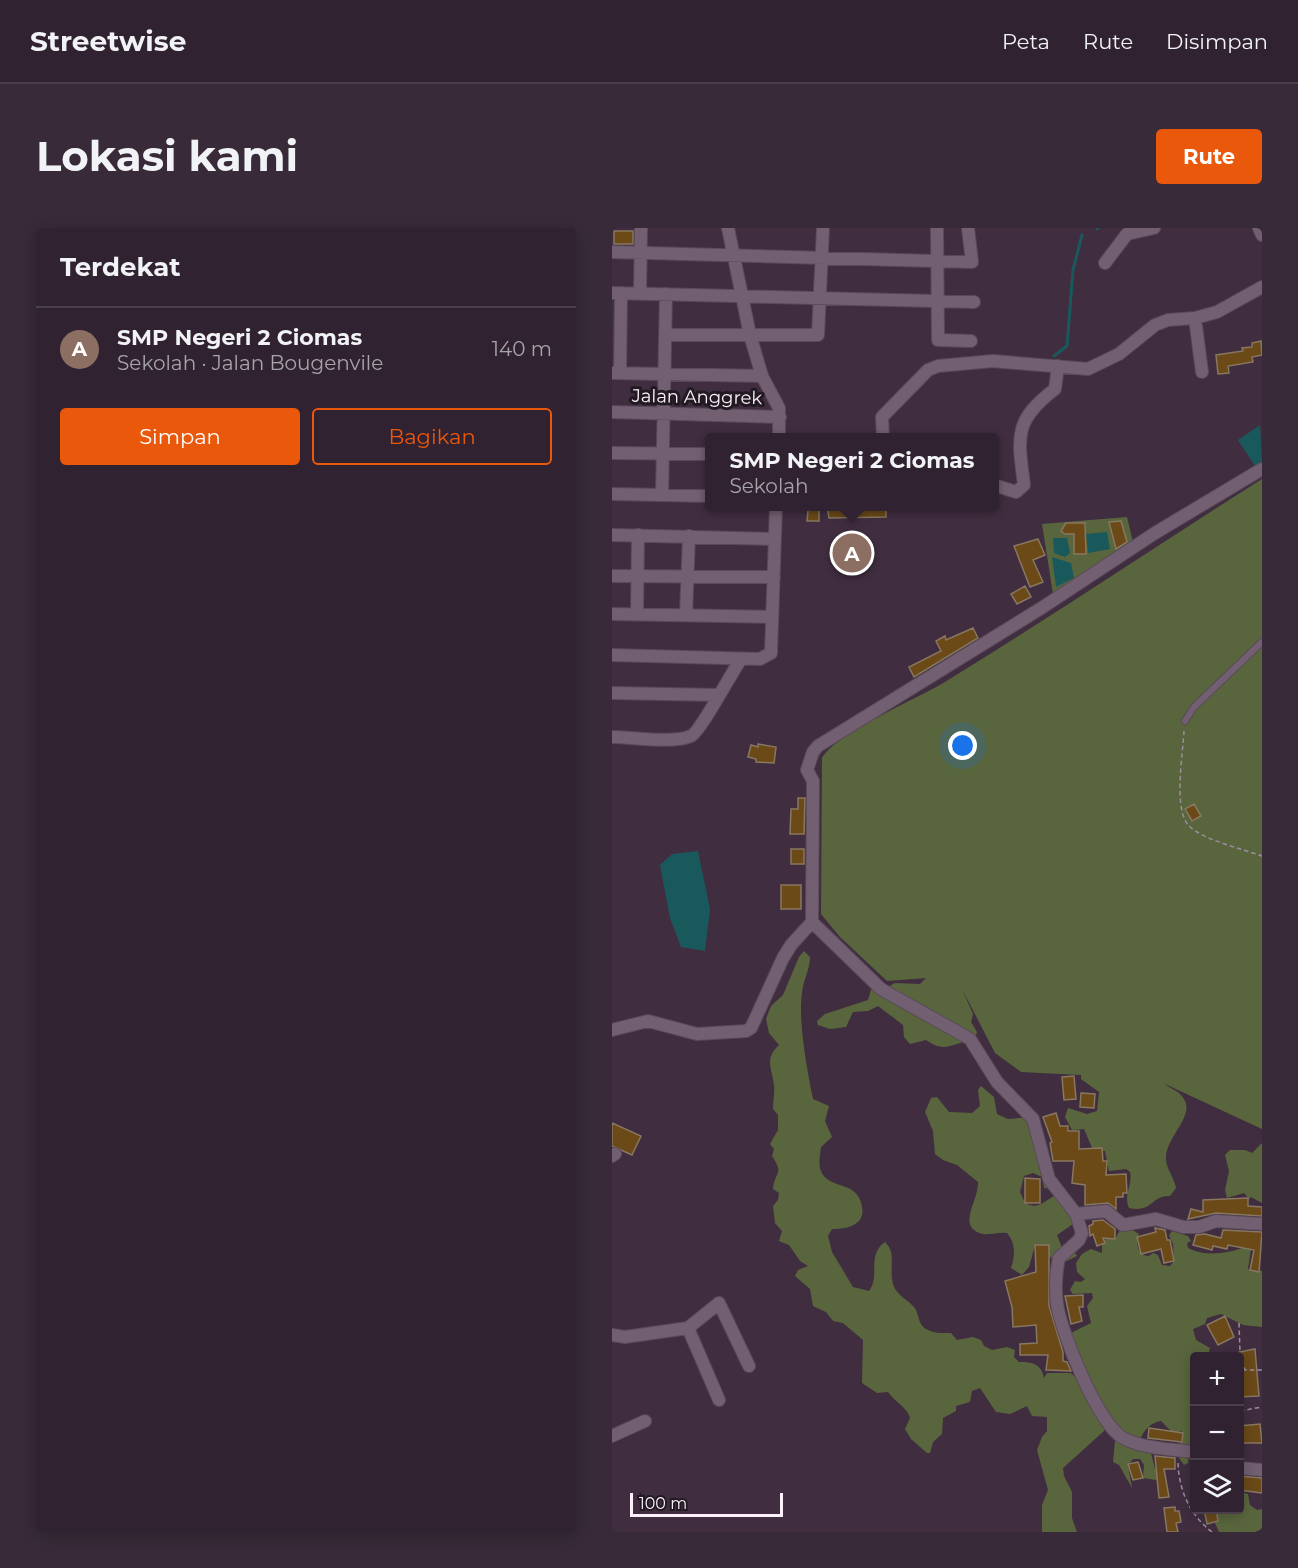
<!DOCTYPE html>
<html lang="id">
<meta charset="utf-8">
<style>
:root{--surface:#302230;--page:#382a38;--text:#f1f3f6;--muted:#a8a4ab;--line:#4b3f4c;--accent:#ea580c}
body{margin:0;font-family:Montserrat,sans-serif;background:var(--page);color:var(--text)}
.controls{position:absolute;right:18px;bottom:18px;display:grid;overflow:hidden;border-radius:6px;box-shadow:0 3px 15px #0003}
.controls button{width:54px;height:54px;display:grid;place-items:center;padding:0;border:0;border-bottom:2px solid var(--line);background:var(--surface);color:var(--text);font:30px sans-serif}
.scale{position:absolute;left:18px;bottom:15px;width:153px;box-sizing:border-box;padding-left:6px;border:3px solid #fcf0fb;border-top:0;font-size:16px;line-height:21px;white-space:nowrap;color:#fcf0fb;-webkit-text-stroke:4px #221a22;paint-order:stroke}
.you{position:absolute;left:351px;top:518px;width:21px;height:21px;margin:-15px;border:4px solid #fff;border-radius:50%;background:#1a73e8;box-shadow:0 0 0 9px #1a73e833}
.badge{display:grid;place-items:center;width:39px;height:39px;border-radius:50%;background:var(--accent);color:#fff;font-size:20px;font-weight:700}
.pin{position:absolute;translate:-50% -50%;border:3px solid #fff;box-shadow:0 2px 6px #0006}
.popup{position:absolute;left:93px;top:205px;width:294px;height:78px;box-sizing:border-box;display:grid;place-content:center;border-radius:6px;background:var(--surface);filter:drop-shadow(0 2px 4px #0005);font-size:20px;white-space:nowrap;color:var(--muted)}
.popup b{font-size:22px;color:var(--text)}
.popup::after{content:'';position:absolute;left:50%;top:100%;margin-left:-12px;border:12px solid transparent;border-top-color:var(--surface)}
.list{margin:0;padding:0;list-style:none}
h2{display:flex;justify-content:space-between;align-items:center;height:78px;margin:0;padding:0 24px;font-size:26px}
h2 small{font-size:20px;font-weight:400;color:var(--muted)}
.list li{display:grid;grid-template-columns:39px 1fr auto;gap:18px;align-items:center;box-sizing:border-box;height:84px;padding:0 24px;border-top:2px solid var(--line)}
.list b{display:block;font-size:22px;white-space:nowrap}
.list p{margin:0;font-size:20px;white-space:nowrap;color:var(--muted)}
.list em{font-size:20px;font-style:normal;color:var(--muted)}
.actions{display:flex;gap:12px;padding:18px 24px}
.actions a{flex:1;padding:14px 0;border:2px solid var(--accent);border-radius:6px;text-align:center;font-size:21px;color:var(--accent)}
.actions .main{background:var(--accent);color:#fff}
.icon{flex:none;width:33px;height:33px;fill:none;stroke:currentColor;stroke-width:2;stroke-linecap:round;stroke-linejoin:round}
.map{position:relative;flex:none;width:650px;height:1304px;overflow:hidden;border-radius:6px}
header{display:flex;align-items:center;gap:36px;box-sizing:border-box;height:84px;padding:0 30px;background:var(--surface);border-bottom:2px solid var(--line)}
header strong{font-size:28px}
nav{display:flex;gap:33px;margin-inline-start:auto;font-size:21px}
.intro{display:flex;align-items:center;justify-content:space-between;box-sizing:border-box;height:144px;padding:0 36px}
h1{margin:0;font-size:42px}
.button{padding:15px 27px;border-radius:6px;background:var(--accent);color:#fff;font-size:21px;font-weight:700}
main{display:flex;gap:36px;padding:0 36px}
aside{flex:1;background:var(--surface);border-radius:6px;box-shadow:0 3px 15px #0003}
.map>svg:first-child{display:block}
</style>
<header>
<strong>Streetwise</strong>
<nav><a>Peta</a><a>Rute</a><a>Disimpan</a></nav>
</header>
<div class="intro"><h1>Lokasi kami</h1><a class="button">Rute</a></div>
<main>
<aside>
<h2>Terdekat<small></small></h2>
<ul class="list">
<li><span class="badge" style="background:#8d6e63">A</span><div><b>SMP Negeri 2 Ciomas</b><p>Sekolah · Jalan Bougenvile</p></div><em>140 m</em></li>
</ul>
<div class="actions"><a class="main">Simpan</a><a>Bagikan</a></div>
</aside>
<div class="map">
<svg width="650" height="1304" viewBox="0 0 650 1304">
<rect width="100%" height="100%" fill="#402e40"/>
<!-- green -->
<path fill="#59663d" d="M650 251V901L553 856C557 860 564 862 568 866 588 885 555 906 554 929 553 939 562 949 564 960L558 968C539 967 541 985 517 980 511 967 521 957 518 944L514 941 497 943 493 923 481 922 472 901 460 902 453 889 456 880 475 886 485 883 487 864 469 851V847L409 844 383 825 350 761 361 786 359 794 365 804 362 813C340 813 335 827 314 812L298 816 292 809 291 797 266 778 256 783 241 784 234 799 218 801 206 797 205 793 213 786 256 772 259 762 263 759 274 760 283 755 308 756 314 750 275 753 228 709 209 686 210 530C226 504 303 472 333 454 439 389 544 318 650 251Z
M515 289 521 314 441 366 430 296Z
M192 723 198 729C198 742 191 752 190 765 186 795 195 841 201 871L217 878 213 893 220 909 209 919C208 927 206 937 209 943 217 963 246 951 250 979 251 985 250 989 247 993 240 1000 229 1001 220 1001L216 1008 220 1024 241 1059 257 1063C269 1047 254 1028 273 1014 284 1025 278 1036 280 1050 281 1066 293 1069 302 1079 308 1087 305 1097 316 1102 323 1106 331 1105 339 1105L345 1112 361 1109 369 1112 372 1118 380 1122 395 1119 403 1122 402 1129 407 1134C421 1134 429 1136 432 1150L435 1145H459L464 1150 457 1112 459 1105 479 1095 475 1078 481 1070 480 1065 461 1066 458 1062 463 1053 469 1054 473 1051 465 1044 464 1035 470 1026 479 1021 490 1025V1015L494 1011H503L508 1002 506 998H514L527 1006C523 1015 526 1028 537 1028L541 1025 546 1027 550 1037 558 1038 562 1033 561 1016 557 1007 560 1003 576 1008 579 1013 575 1015 576 1020C593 1029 617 1026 635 1018L639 1021 636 1041 650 1043V1099L631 1097 609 1086 595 1090 593 1096 581 1101 584 1112 598 1120 596 1128H582V1224L577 1226 576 1235 572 1237 565 1227 570 1203 561 1205 549 1193C539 1194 531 1203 528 1212L539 1225 543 1241 548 1242 551 1249 544 1252 531 1250 532 1237 528 1231H521L516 1237 520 1260 507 1237 501 1234 503 1212 508 1208 493 1195 492 1203 451 1240 452 1248 460 1264V1290L465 1304H430V1277L436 1262 425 1222 430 1209 435 1203V1189L420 1188 415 1178 398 1186 384 1184 368 1160 360 1163 358 1174 344 1178V1183L331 1190 330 1206 321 1214 318 1225H315L299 1211 293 1201 298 1190C296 1180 283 1174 276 1164L265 1165 250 1155 251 1112 231 1095 221 1093 214 1084 201 1078 198 1061 183 1048 186 1042 196 1038 188 1033 177 1017 167 1013 170 1003 163 995 161 978 166 972 167 965 161 961C162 944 173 947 160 928L162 921 158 916 166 902V887L161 881C161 874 163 864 162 857 160 840 152 831 167 817L157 805 154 791 159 778 171 767 187 729Z
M369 858 382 869 385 886 396 891 421 889C437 903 430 933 445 951V957L442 961 432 960 430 949 421 945 412 948 408 964 413 975C426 982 431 974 442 968L452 971 461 996 445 1007 450 1020H460L465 1028 451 1035 442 1033C435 1028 437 1015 423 1017L417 1039 410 1047 399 1040C403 1029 404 1015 395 1005 387 1004 379 1007 371 1006 343 999 367 973 366 954L345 937 331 932 323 926 321 903 313 884 319 870 325 869 337 884 360 885 368 878 366 862Z
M650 915V975L639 969 637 971 632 965 615 970 613 962 617 943 613 927 618 922H633L640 925Z
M628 1264 636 1266 638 1277 645 1282 650 1281V1301L643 1304H607L602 1293 603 1282H628Z"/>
<!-- water -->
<path fill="#19595c" d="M648 197 650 234 643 238 626 212Z
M495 304 498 321 476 325 474 306Z
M441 310H455L458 325 453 329 442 325Z
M440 329 459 335 462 350 444 359Z
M86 623 98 681 93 723 69 719 58 690 48 637 60 626Z"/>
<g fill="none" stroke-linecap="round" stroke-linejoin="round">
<!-- stream -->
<path stroke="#19595c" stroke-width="3" d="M485 1 486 0
M442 128 455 118 461 42 470 7"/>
</g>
<!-- building -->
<path fill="#6b4a18" stroke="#887761" stroke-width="1.5" d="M2 3H21V16H2Z
M649 113 650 127 640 129 641 134 616 138 617 145 606 146 604 127 631 123 630 120 640 119V115Z
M215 279H274V289L217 290Z
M196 282H207V293H195Z
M509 293 515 314 504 321 497 294Z
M454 295H473L474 326H462V306H453L449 303Z
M426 311 433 327 421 332 431 354 418 359 402 318Z
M413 358 419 369 405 376 399 366Z
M361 400 366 410 302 449 297 439 329 423 324 413 333 408 334 412Z
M146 516 164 519 162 535 144 534V531L136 529 139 517 146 519Z
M186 570H193L192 606H178L179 581H186Z
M582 576 589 588 580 593 573 581Z
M179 621H192V636H179Z
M169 657H189V681H169Z
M462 848 464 871 452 872 450 849Z
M469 865 483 866 482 880 468 879Z
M444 885 448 898H456V903H467V921L490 920 491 933H495L494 947 514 946 515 965H511V969H504V981L496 975 473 977V957L460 955 462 933H441L438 915 440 914 431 889Z
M0 895 29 908 20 927 0 918Z
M413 950 428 951V975H413Z
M636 970V978L650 979V988L604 985 576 991 579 981 591 984V972Z
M491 992 503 1001V1011L491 1010 493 1015 485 1018 481 1006 478 1008 477 998 481 996V993Z
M543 1000 553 1002 555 1012H558L562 1033 552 1035 549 1021 529 1026 525 1009 544 1004Z
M611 1002 650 1004 647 1044 638 1042 642 1022 616 1017 615 1021 601 1018 600 1022 581 1017 584 1007 593 1006 609 1010Z
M423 1017H437V1078L451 1124V1133L455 1134 459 1143 434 1142 436 1127H408V1116L425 1115 424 1097 401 1099 400 1079 393 1053 424 1044Z
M471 1067V1079H467L470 1093 459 1096 453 1068Z
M613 1088 622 1109 606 1117 595 1097Z
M643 1121 647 1168 627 1169V1124Z
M648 1196 650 1215H628L627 1198Z
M537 1200 571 1205 570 1214 536 1210Z
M543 1228 563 1230V1241H552L557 1269 547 1270Z
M526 1234 531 1250 521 1252 516 1236Z
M627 1248 650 1250V1265L627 1262Z
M563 1279V1283H567L569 1294 564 1295 566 1304H555L552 1280Z
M592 1281H604L606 1293 595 1296Z"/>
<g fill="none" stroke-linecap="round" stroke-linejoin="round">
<!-- lane casing -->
<g stroke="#594a59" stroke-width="8">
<path id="lane" d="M573 493 582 479 650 414"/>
</g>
<!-- street casing -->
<g stroke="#594a59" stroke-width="14">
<path id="street" d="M116 0 138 107 150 148 167 180V210
M325 0 326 112 359 113
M647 0 650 7
M0 24 360 34 356 0
M493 35 515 6 542 0
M0 65 362 74
M28 65 29 0
M583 90 590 144
M53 107H206L211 0
M0 145 150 148
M8 145 9 65
M0 184 168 189
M271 210 270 189 316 142 326 138 381 133 476 141 507 126 543 97 556 92 583 90 605 84 650 59
M0 225 98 226
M382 257 404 264 412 257C406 209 401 193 443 161L446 138
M0 266 98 268
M50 267 54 66
M0 307 163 311
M0 348 162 349
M0 386 160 389
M25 386 26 307
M74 387 77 308
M0 427 148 431 159 425 164 278
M0 465 105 467
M0 509C21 509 60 516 79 508 88 504 120 444 129 431
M0 802 36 793 85 806 134 803 139 800 171 730 179 717 200 694
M0 928 3 926
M464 986 494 983 511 997 544 991 571 999H587L604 993 650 996
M76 1100 107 1172
M0 1107 13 1109 76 1100 107 1075 137 1138
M0 1208 33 1193
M582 1224C559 1221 532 1221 511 1210 486 1196 449 1104 445 1076 443 1061 444 1044 447 1030L467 1012 470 1005 464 986 437 951 421 891 385 854 358 811 269 761 200 694 201 553 195 542 201 524 206 518 431 379 543 305 650 241
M628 1240 650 1242"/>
</g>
<!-- path -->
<path stroke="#9c8d9c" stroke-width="1.5" stroke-dasharray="4.5 3" stroke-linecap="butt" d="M572 503C571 525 561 582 577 598 591 612 631 621 650 628
M627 1095 628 1124 633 1142H650
M628 1183 650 1179
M566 1235C567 1263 578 1287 600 1304"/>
<!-- lane -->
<use href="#lane" stroke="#735f72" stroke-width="6"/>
<!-- street -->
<use href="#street" stroke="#735f72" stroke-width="12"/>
</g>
<g text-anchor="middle" stroke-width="6" stroke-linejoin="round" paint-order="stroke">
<!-- street labels -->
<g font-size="18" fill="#fcf0fb" stroke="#221a22">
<text transform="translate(85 169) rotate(1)" y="6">Jalan Anggrek</text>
</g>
</g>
</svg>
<div class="controls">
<button>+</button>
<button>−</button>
<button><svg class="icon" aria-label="layers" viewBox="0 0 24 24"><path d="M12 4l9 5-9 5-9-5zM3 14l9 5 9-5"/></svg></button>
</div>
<div class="scale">100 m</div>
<div class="you"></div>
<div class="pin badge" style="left:240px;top:325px;background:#8d6e63">A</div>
<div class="popup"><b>SMP Negeri 2 Ciomas</b>Sekolah</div>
</div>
</main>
